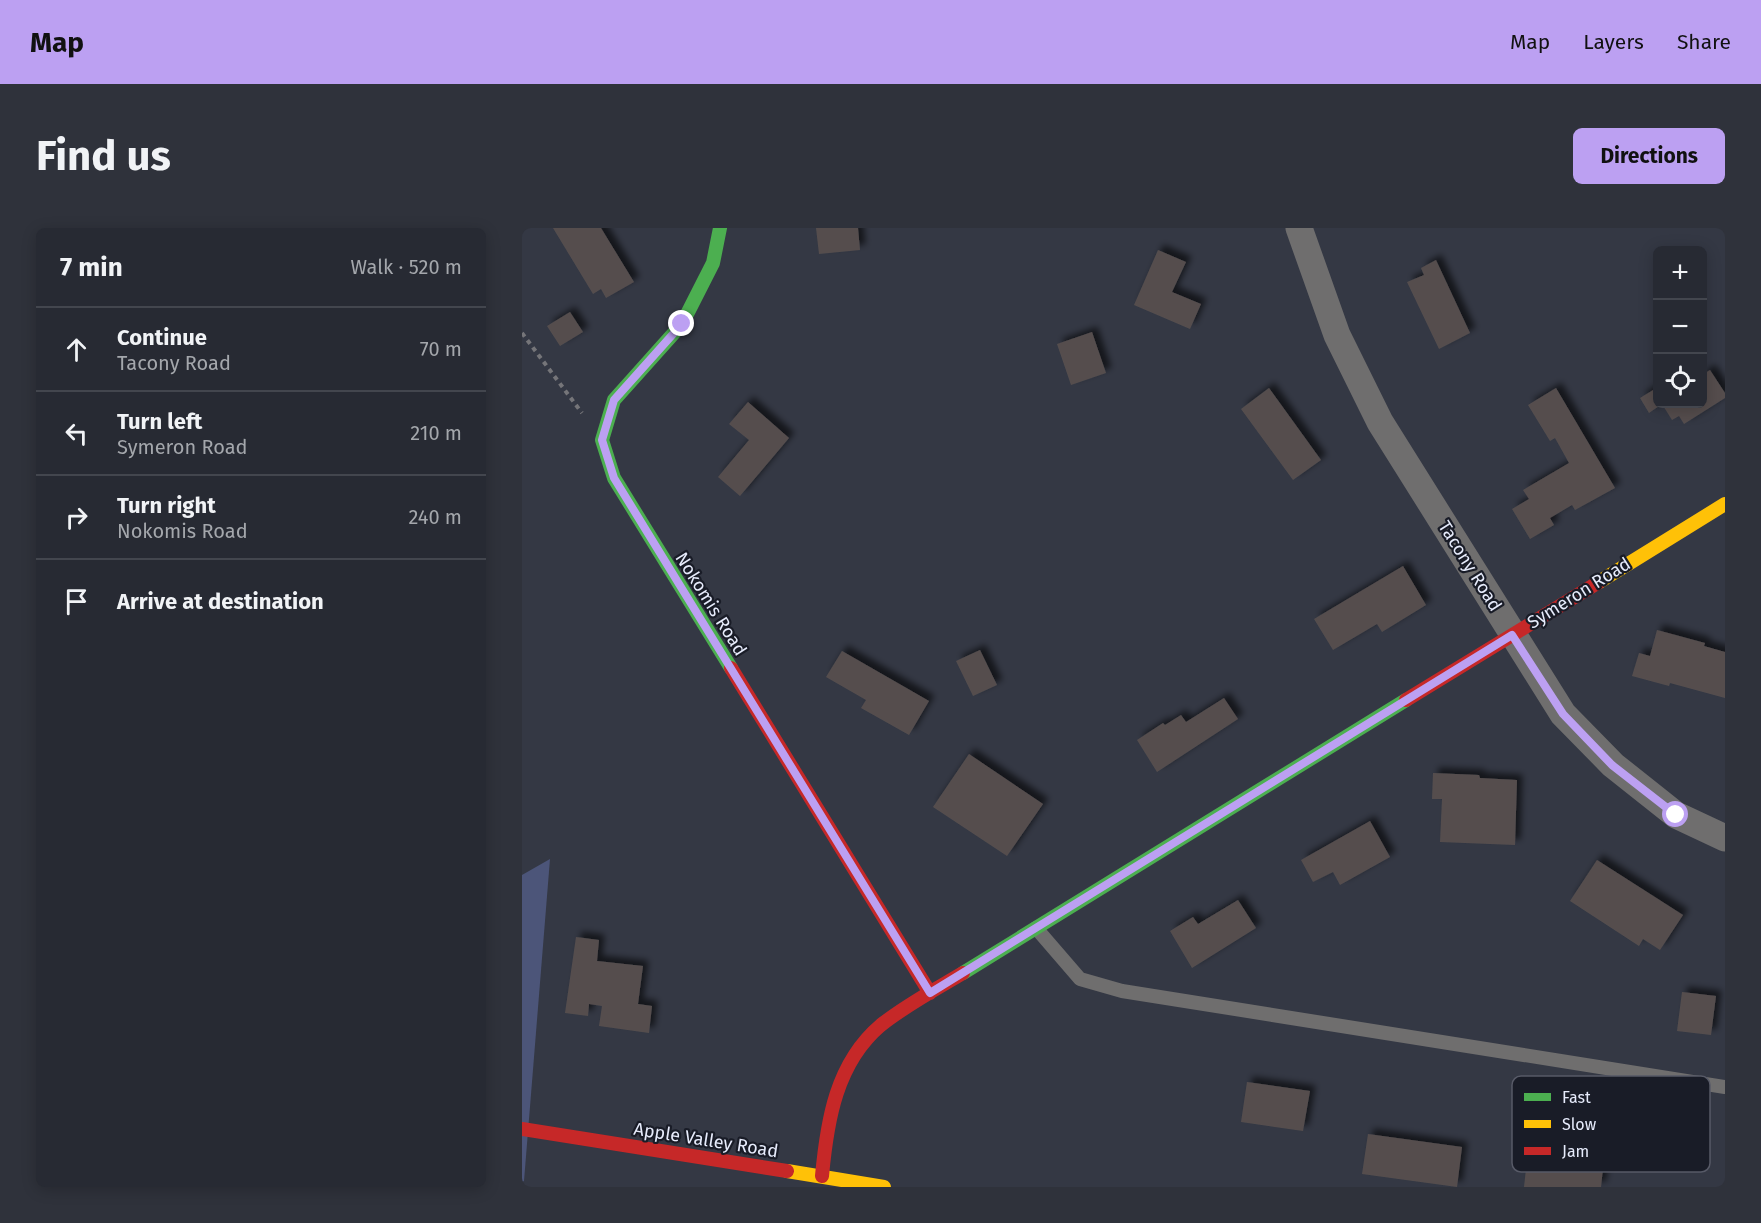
<!DOCTYPE html>
<meta charset="utf-8">
<style>
:root{--surface:#272a33;--page:#2f323b;--text:#f1f3f6;--muted:#a4a7ac;--line:#43464e;--accent:#bca0f2}
body{margin:0;font-family:"Fira Sans",sans-serif;background:var(--page);color:var(--text)}
.controls{position:absolute;right:18px;top:18px;display:grid;overflow:hidden;border-radius:9px;box-shadow:0 3px 15px #0003}
.controls button{width:54px;height:54px;display:grid;place-items:center;padding:0;border:0;border-bottom:2px solid var(--line);background:var(--surface);color:var(--text);font:30px sans-serif}
.stop{position:absolute;width:18px;height:18px;margin:-14px;border:4px solid #bca0f2;border-radius:50%;background:#fff}
.stop.end{background:#bca0f2;border-color:#fff;box-shadow:0 2px 6px #0008}
.list{margin:0;padding:0;list-style:none}
h2{display:flex;justify-content:space-between;align-items:center;height:78px;margin:0;padding:0 24px;font-size:26px}
h2 small{font-size:20px;font-weight:400;color:var(--muted)}
.list li{display:grid;grid-template-columns:39px 1fr auto;gap:18px;align-items:center;box-sizing:border-box;height:84px;padding:0 24px;border-top:2px solid var(--line)}
.list b{display:block;font-size:22px;white-space:nowrap}
.list p{margin:0;font-size:20px;white-space:nowrap;color:var(--muted)}
.list em{font-size:20px;font-style:normal;color:var(--muted)}
.icon{flex:none;width:33px;height:33px;fill:none;stroke:currentColor;stroke-width:2;stroke-linecap:round;stroke-linejoin:round}
.map{position:relative;flex:none;width:1203px;height:959px;overflow:hidden;border-radius:9px}
header{display:flex;align-items:center;gap:36px;box-sizing:border-box;height:84px;padding:0 30px;background:var(--accent);color:#111}
header strong{font-size:28px}
nav{display:flex;gap:33px;margin-inline-start:auto;font-size:21px}
.intro{display:flex;align-items:center;justify-content:space-between;box-sizing:border-box;height:144px;padding:0 36px}
h1{margin:0;font-size:42px}
.button{padding:15px 27px;border-radius:9px;background:var(--accent);color:#111;font-size:21px;font-weight:700}
main{display:flex;gap:36px;padding:0 36px}
aside{flex:1;background:var(--surface);border-radius:9px;box-shadow:0 3px 15px #0003}
.map>svg:first-child{display:block}
</style>
<header>
<strong>Map</strong>
<nav><a>Map</a><a>Layers</a><a>Share</a></nav>
</header>
<div class="intro"><h1>Find us</h1><a class="button">Directions</a></div>
<main>
<aside>
<h2>7 min<small>Walk · 520 m</small></h2>
<ul class="list">
<li><svg class="icon" aria-label="ahead" viewBox="0 0 24 24"><path d="M12 20V5M6 11l6-6 6 6"/></svg><div><b>Continue</b><p>Tacony Road</p></div><em>70 m</em></li>
<li><svg class="icon" aria-label="left" viewBox="0 0 24 24"><path d="M17 20v-9H6M10 6l-5 5 5 5"/></svg><div><b>Turn left</b><p>Symeron Road</p></div><em>210 m</em></li>
<li><svg class="icon" aria-label="right" viewBox="0 0 24 24"><path d="M7 20v-9h11M14 6l5 5-5 5"/></svg><div><b>Turn right</b><p>Nokomis Road</p></div><em>240 m</em></li>
<li><svg class="icon" aria-label="arrive" viewBox="0 0 24 24"><path d="M6 21V4h12l-3 4 3 4H6"/></svg><div><b>Arrive at destination</b></div></li>
</ul>
</aside>
<div class="map">
<svg width="1203" height="959" viewBox="0 0 1203 959">
<defs>
<filter id="shadow"><feDropShadow dx="5.5" dy="-5.5" stdDeviation="3" flood-color="#0009"/></filter>
</defs>
<rect width="100%" height="100%" fill="#343844"/>
<!-- green -->
<path fill="#4c5579" d="M28 631 2 953 0 954V647Z"/>
<!-- building -->
<path fill="#554e4e" filter="url(#shadow)" d="M31 0H79L112 54 84 70 79 61 71 66Z
M294 0H336L338 22 297 26Z
M636 22 664 34 650 64 679 76 668 101 612 77Z
M914 32 948 105 917 121 885 54 902 47 899 40Z
M48 84 61 104 38 118 25 98Z
M570 104 584 145 549 157 535 116Z
M1188 142 1203 165V170L1162 196 1157 188 1150 192 1140 176 1127 185 1118 170 1136 159V176H1180V147Z
M747 160 799 232 771 252 719 181Z
M1034 160 1093 260 1053 282 1050 277 1028 290 1032 297 1008 311 990 281 1007 271 1001 262 1047 235 1033 210 1028 213 1006 177Z
M226 174 267 210 218 268 196 249 227 212 207 196Z
M881 338 904 377 860 404 855 396 811 422 792 391Z
M1135 402 1183 415 1182 418 1203 424V470L1148 455 1147 458 1110 448 1117 425 1128 428Z
M458 422 475 457 451 468 434 433Z
M320 423 407 473 387 507 339 480 344 472 304 449Z
M702 470 716 491 635 544 615 512 641 495 643 497 659 487 664 494Z
M447 526 521 576 485 628 411 579Z
M911 545 957 547 958 550 995 552 993 617 918 614 920 571H910Z
M848 593 868 629 818 657 811 644 791 654 779 632Z
M1075 632 1161 687 1138 722 1121 711 1117 718 1048 673Z
M716 672 734 700 670 740 648 703 671 689 676 696Z
M54 709 77 712 75 733 121 738 116 776 130 778 127 805 77 798 80 778 67 776 66 788 43 785Z
M1160 764 1194 768 1189 807 1155 803Z
M725 854 788 863 781 903 719 894Z
M846 906 940 919 935 959 840 946Z
M1006 923 1082 931 1079 959H1002Z"/>
<g fill="none" stroke-linecap="round" stroke-linejoin="round">
<!-- path -->
<path stroke="#757579" stroke-width="4" stroke-dasharray="4.5 4.5" stroke-linecap="butt" d="M0 105 60 185"/>
<!-- lane -->
<path stroke="#6f6e6e" stroke-width="14" d="M514 700 558 751 600 763 1203 859"/>
<!-- street -->
<path stroke="#6f6e6e" stroke-width="27" d="M777 0 815 107 858 194 1041 486 1091 537 1154 587 1203 610"/>
<!-- fast -->
<path stroke="#4caf50" stroke-width="14" d="M198 0 191 35 160 96 92 172 80 212 92 250 209 440
M441 745 884 472"/>
<!-- slow -->
<path stroke="#ffc107" stroke-width="14" d="M1077 354 1203 276
M265 943 362 959"/>
<!-- jam -->
<path stroke="#c62828" stroke-width="14" d="M209 440 408 765
M884 472 1077 354
M0 901 265 943
M300 948C305 893 314 835 359 797 384 777 414 761 441 745"/>
</g>
<g fill="none" stroke-linecap="round" stroke-linejoin="round">
<!-- route -->
<path stroke="#bca0f2" stroke-width="8" d="M160 96 92 172 80 212 92 250 408 765 990 407 1041 486 1090 537 1154 587"/>
</g>
<g text-anchor="middle" stroke-width="4.5" stroke-linejoin="round" paint-order="stroke">
<!-- street labels -->
<g font-size="18" fill="#e7ecfc" stroke="#191c27">
<text transform="translate(948 338) rotate(58)" y="6">Tacony Road</text>
<text transform="translate(1057 365) rotate(-32)" y="6">Symeron Road</text>
<text transform="translate(189 376) rotate(58)" y="6">Nokomis Road</text>
<text transform="translate(184 912) rotate(9)" y="6">Apple Valley Road</text>
</g>
</g>
<!-- legend -->
<rect x="990" y="848" width="198" height="96" rx="9" fill="#191c27" stroke="#575a67" stroke-width="1.5"/>
<rect x="1002" y="865" width="27" height="8" fill="#4caf50"/>
<rect x="1002" y="892" width="27" height="8" fill="#ffc107"/>
<rect x="1002" y="919" width="27" height="8" fill="#c62828"/>
<g font-size="16" fill="#e7ecfc">
<text x="1040" y="875">Fast</text>
<text x="1040" y="902">Slow</text>
<text x="1040" y="929">Jam</text>
</g>
</svg>
<div class="controls">
<button>+</button>
<button>−</button>
<button><svg class="icon" aria-label="locate" viewBox="0 0 24 24"><circle cx="12" cy="12" r="6"/><path d="M12 2v4M12 18v4M2 12h4M18 12h4"/></svg></button>
</div>
<div class="stop" style="left:1154px;top:587px"></div>
<div class="stop end" style="left:160px;top:96px"></div>
</div>
</main>
